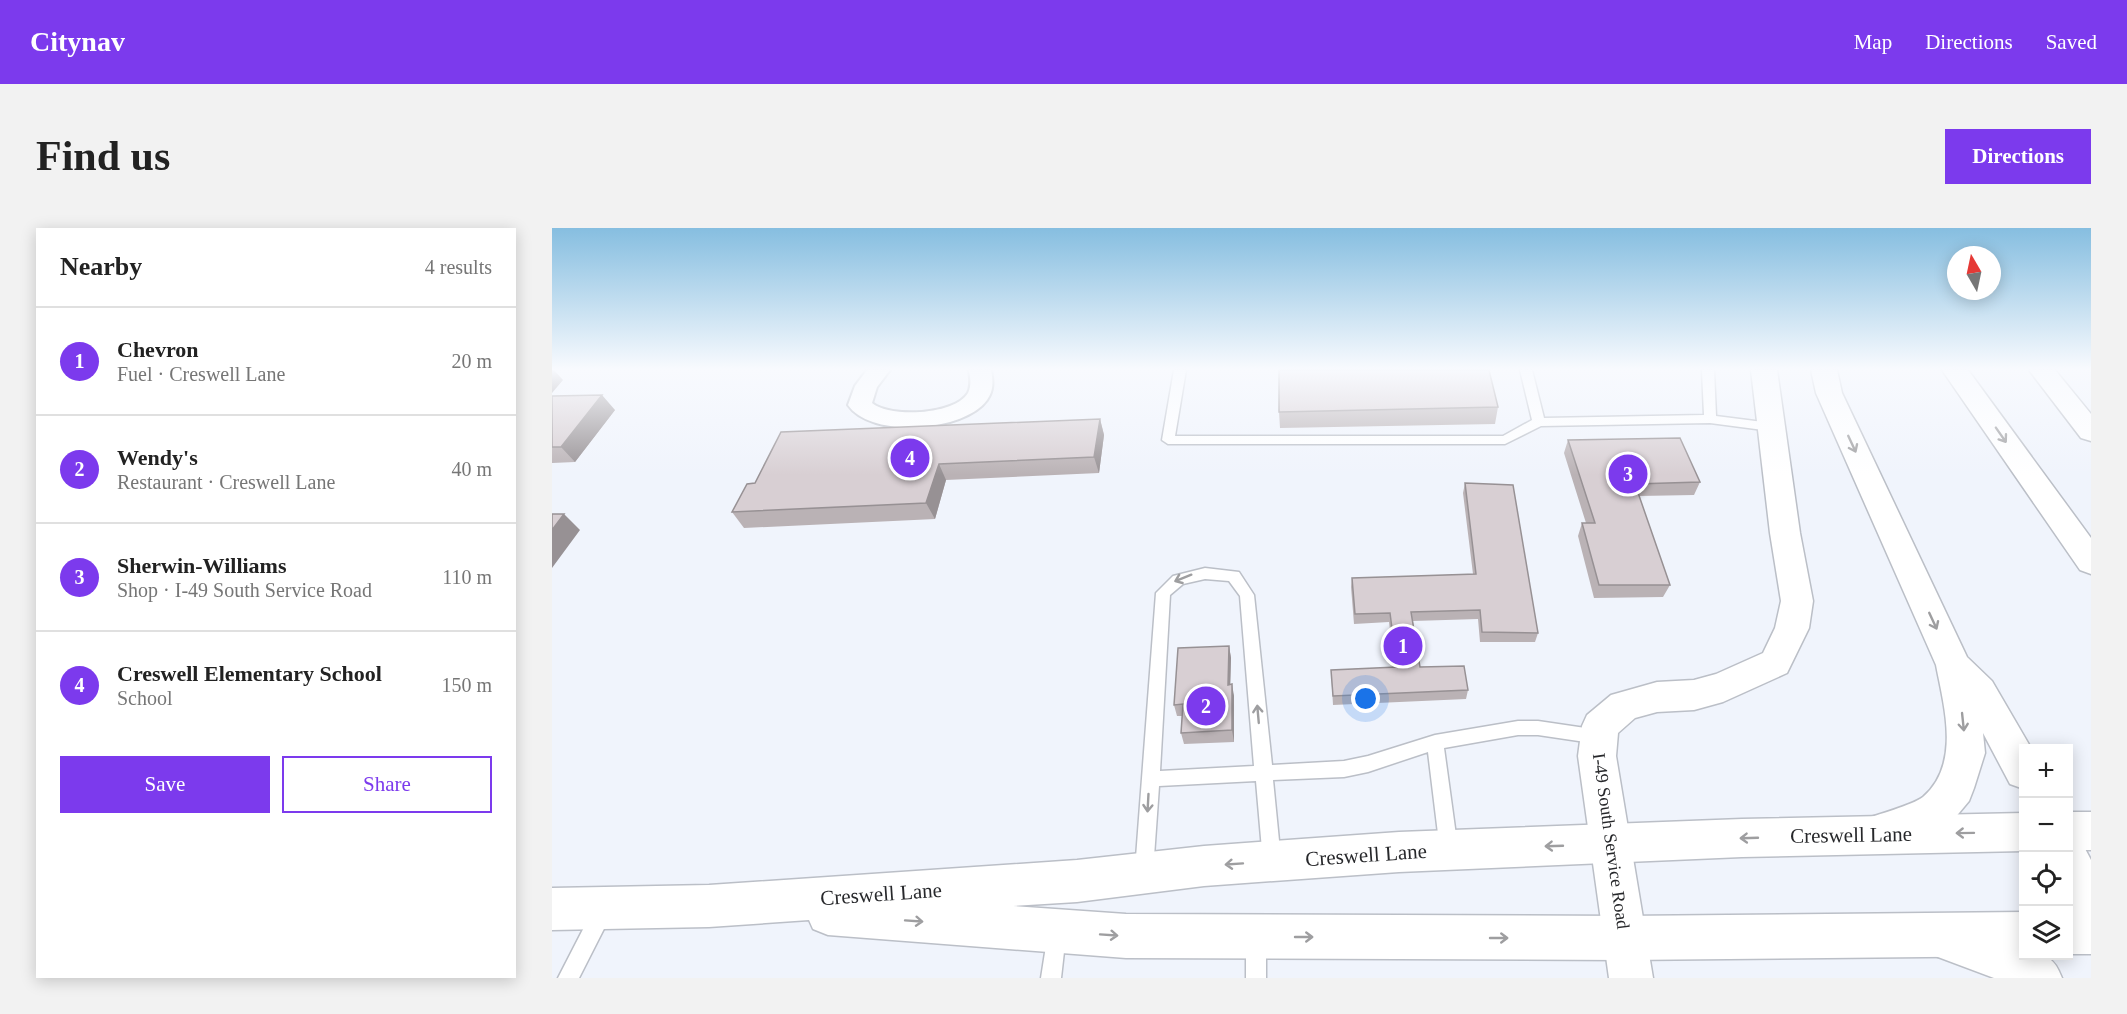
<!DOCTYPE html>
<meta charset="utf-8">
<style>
:root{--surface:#fff;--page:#f2f2f2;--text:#222;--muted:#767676;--line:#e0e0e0;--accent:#7c3aed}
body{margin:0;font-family:"Times New Roman",serif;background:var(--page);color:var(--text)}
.controls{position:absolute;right:18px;bottom:18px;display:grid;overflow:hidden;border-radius:0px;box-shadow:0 3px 15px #0003}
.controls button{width:54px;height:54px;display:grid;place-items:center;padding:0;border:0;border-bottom:2px solid var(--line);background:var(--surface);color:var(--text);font:30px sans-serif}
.compass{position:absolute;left:1395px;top:18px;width:54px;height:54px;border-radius:50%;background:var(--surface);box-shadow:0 3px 15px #0003;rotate:351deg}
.you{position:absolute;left:814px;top:471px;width:21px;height:21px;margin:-15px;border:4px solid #fff;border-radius:50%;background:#1a73e8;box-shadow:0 0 0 9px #1a73e833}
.badge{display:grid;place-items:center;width:39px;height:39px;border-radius:50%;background:var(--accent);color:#fff;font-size:20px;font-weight:700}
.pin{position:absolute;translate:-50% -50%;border:3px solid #fff;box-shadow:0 2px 6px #0006}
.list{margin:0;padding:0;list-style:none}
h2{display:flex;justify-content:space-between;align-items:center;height:78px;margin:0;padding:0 24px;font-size:26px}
h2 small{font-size:20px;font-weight:400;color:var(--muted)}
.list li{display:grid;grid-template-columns:39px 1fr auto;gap:18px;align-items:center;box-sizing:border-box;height:108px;padding:0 24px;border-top:2px solid var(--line)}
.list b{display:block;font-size:22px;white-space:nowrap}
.list p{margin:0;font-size:20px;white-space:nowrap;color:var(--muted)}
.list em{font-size:20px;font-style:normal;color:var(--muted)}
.actions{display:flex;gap:12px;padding:18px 24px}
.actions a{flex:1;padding:14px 0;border:2px solid var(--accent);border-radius:0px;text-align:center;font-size:21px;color:var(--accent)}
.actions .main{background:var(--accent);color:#fff}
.icon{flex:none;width:33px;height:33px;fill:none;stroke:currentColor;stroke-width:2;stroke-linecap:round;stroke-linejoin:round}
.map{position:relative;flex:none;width:1539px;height:750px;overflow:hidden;border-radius:0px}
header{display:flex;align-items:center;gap:36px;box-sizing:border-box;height:84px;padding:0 30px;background:var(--accent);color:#fff}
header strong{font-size:28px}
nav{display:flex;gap:33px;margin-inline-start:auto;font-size:21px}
.intro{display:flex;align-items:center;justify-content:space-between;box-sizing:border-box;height:144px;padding:0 36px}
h1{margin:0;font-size:42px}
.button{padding:15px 27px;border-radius:0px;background:var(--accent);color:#fff;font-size:21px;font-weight:700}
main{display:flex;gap:36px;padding:0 36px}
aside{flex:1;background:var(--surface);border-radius:0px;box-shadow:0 3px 15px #0003}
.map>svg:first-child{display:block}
</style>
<header>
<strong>Citynav</strong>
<nav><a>Map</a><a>Directions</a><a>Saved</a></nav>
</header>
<div class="intro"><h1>Find us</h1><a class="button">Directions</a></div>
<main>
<aside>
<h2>Nearby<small>4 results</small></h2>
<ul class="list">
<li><span class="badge">1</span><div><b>Chevron</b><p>Fuel · Creswell Lane</p></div><em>20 m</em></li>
<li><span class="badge">2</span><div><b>Wendy's</b><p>Restaurant · Creswell Lane</p></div><em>40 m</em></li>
<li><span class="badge">3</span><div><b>Sherwin-Williams</b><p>Shop · I-49 South Service Road</p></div><em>110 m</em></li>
<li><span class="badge">4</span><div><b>Creswell Elementary School</b><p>School</p></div><em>150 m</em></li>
</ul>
<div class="actions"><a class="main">Save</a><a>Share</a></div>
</aside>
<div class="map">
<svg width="1539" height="750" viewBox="0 0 1539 750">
<rect width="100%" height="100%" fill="#f0f4fc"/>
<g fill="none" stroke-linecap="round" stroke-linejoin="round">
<!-- service casing -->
<g stroke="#bbbfc7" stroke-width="3">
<path id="service" d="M622 142H634L623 208H951L980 192 968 142H980L992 190 1152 187 1150 142H1162L1164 188 1219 195 1225 199 1219 203 1158 195 989 198 953 216H616L610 212Z
M653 340 687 344 702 367 720 537 792 533 816 528 883 507 966 493H986L1047 502 1053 504 1055 509 1053 514 1047 516 986 507H966L892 520 906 622 904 628 897 631 890 628 888 622 876 524 816 544 792 549 721 552 729 633 727 639 720 642 713 639 711 633 704 553 607 558 601 643 599 649 592 652 585 649 583 643 604 365 621 348ZM653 351 677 353 688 368 702 538 608 543 618 367 631 356Z
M51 673 58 676 61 683 27 750H6L44 676Z
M504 696 511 699 514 706 509 750H489L497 699Z
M704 701 711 704 714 711V750H694V711L697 704Z"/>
</g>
<!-- minor casing -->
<g stroke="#bbbfc7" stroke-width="4">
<path id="minor" d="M315 142H338L325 159 320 175C338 190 403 187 416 165 420 157 418 149 417 142H439C441 153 442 162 435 172 412 204 319 211 296 177L303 158Z"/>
</g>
<!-- tertiary casing -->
<g stroke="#bbbfc7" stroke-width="3">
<path id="tertiary" d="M1199 142H1225L1248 305 1261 373 1257 400 1235 445 1171 474 1142 482 1105 484 1083 490 1066 505 1064 528 1101 750H1057L1026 528 1030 498 1035 487 1059 467 1105 454 1142 452 1164 446 1211 425 1223 400 1229 373 1218 305Z"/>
</g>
<!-- secondary casing -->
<g stroke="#bbbfc7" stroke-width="3">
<path id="secondary" d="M1516 584H1539V622H1516Z
M1472 585V623L1190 629 847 644 652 658 525 674 461 678 574 686 1072 688 1472 684V728L1072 732 574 730 276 707 261 701 257 692 157 699 0 702V660L157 657 525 632 652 618 847 604 1190 591Z
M1516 682H1539V726H1516Z"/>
</g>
<!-- motorway casing -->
<g stroke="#bbbfc7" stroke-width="3">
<path id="motorway" d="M1259 142H1285L1290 165 1415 429 1440 453 1479 520H1472V561L1458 556 1431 505 1433 525 1422 560 1417 573 1397 597 1324 625 1310 620 1304 606 1310 592C1324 587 1361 577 1371 569 1409 536 1392 479 1384 437L1264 165Z
M1390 142H1416L1539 310V346L1528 342Z
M1477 142H1503L1539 186V213L1529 210Z
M1516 609 1530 615 1539 632V698L1524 692 1516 676Z
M1385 686 1472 717V728C1495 728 1501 727 1510 750H1442L1370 723 1363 708 1370 693Z"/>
</g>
<!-- service -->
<use href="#service" fill="#fff" fill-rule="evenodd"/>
<!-- minor -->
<use href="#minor" fill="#fff" fill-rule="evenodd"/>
<!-- tertiary -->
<use href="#tertiary" fill="#fff" fill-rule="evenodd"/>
<!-- secondary -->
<use href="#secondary" fill="#fff" fill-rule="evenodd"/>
<!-- motorway -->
<use href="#motorway" fill="#fff" fill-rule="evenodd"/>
</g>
<!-- wall -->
<path fill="#bab2b5" d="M0 168 63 182 23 234 0 235Z
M946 179 943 196 728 200 727 184Z
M548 191 552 207 547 245 394 252 383 291 192 300 180 284 203 255Z
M1016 212 1148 254 1142 267 1087 268 1118 357 1111 369 1042 370 1026 308 1030 295H1034L1012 225Z
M913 255 986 405 983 414H928L926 391 861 393 868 439 916 462 914 471 781 477 779 442 843 439 837 394 802 396 799 359 800 350 921 346 911 265Z
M677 418 679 430 678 456 682 468V514L632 516 629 505 630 488H625L622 477Z"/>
<!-- shaded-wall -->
<path fill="#979194" d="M0 142H2L11 152 0 165Z
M50 167 63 182 23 234 9 219Z
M548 191 552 207 547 245 542 229Z
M387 236 394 252 383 291 374 275Z
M12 286 28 302 0 340V302Z
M677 418 679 430 678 468 676 457Z
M680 456 682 468V514L680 502Z"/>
<!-- building -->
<path fill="#d8cfd3" stroke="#979194" stroke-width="1.5" d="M727 142H937L946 179 727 184Z
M50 167 9 219H0V168Z
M548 191 542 229 387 236 374 275 180 284 195 256 203 255 229 204Z
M1128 210 1148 254 1083 256 1118 357H1047L1030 295H1043L1016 212Z
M913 255 961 257 986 405 930 404 928 382 859 384 868 439 912 438 916 462 781 468 779 442 845 439 838 385 803 386 800 350 924 346Z
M0 286H12L0 302Z
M677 418 676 457 680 456V502L629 505 631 476 622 477 626 420Z"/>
<!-- one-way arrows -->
<defs><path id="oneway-shaft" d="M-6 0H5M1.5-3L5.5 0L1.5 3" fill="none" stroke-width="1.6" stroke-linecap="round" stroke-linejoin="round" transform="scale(1.5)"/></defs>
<g stroke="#9e9ea0">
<use href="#oneway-shaft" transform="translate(1449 207) rotate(55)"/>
<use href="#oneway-shaft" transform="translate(1300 216) rotate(65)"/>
<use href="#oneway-shaft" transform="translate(631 350) rotate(158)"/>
<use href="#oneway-shaft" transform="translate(1381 393) rotate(65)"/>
<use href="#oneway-shaft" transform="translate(706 486) rotate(-95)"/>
<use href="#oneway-shaft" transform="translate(1411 494) rotate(84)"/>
<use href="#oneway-shaft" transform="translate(596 575) rotate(93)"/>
<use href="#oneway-shaft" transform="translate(1413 605) rotate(179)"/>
<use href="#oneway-shaft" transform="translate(1197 610) rotate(178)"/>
<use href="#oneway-shaft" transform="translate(1002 618) rotate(178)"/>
<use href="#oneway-shaft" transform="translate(682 636) rotate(176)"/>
<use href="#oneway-shaft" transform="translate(362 693) rotate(4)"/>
<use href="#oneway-shaft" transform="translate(557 707) rotate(4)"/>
<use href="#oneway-shaft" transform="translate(752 709)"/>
<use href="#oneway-shaft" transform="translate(947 710)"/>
</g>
<!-- sky -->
<linearGradient id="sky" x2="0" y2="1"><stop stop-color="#86bee0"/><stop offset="0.57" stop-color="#f8fafe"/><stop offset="1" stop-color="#f8fafe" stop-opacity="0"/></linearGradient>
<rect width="1539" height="247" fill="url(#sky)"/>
<g text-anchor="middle" stroke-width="4.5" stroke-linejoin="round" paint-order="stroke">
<!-- street labels -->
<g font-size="18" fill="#27282b" stroke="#fff">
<text transform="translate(1059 613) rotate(82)" y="6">I-49 South Service Road</text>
</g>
<!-- near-street labels -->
<g font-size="21" fill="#27282b" stroke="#fff">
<text transform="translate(1299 607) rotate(-1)" y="7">Creswell Lane</text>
<text transform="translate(814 627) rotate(-4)" y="7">Creswell Lane</text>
<text transform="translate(329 666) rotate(-4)" y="7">Creswell Lane</text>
</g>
</g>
</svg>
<div class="controls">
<button>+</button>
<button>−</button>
<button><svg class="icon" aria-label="locate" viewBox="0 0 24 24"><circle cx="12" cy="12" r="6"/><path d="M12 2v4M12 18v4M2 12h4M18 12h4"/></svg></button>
<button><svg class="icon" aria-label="layers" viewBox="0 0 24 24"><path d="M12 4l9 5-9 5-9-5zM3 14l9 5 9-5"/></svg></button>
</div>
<svg class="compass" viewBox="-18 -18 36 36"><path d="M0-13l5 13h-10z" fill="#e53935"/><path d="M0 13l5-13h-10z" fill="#767676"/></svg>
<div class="you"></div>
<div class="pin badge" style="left:851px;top:418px">1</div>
<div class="pin badge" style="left:654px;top:478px">2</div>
<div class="pin badge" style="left:1076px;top:246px">3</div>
<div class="pin badge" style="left:358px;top:230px">4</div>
</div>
</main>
